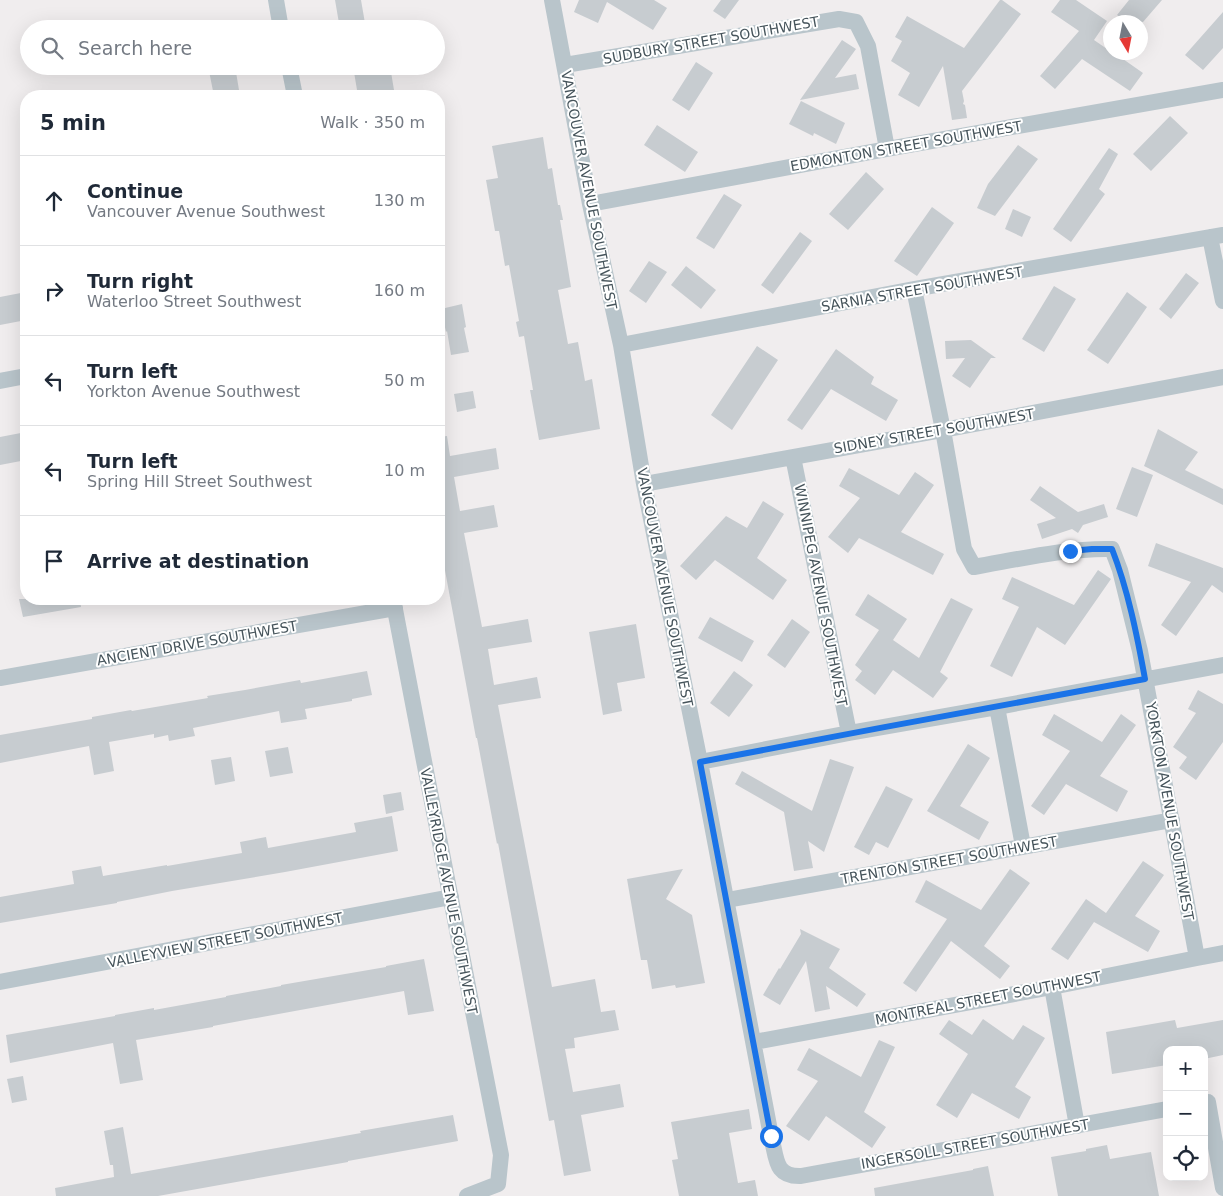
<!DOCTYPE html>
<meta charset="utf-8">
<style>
:root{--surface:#fff;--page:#f2f2f3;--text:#1f2937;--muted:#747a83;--line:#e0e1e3}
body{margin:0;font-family:"DejaVu Sans",sans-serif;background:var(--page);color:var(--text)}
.controls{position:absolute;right:15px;bottom:15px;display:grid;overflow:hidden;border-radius:10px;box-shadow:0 5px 20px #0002}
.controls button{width:45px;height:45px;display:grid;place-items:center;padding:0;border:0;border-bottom:1px solid var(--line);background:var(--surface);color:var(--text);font:25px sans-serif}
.compass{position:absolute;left:1103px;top:15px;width:45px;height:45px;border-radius:50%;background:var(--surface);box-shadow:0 5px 20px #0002;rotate:170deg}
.stop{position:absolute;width:15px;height:15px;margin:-11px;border:4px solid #1a73e8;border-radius:50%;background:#fff}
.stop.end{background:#1a73e8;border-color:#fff;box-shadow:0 1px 5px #0008}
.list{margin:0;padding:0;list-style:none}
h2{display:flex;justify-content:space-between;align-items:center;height:65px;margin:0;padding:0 20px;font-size:21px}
h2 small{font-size:16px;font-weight:400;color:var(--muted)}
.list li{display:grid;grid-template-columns:32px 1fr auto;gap:15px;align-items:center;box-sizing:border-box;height:90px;padding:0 20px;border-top:1px solid var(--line)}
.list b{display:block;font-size:19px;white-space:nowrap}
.list p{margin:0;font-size:16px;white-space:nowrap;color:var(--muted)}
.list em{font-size:16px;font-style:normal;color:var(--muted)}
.icon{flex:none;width:28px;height:28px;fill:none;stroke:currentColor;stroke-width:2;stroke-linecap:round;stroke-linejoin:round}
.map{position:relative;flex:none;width:1223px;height:1196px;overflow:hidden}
.search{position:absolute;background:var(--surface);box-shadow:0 5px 20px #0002;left:20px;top:20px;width:425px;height:55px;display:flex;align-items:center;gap:12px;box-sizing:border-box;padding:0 18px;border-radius:28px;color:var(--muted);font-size:19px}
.panel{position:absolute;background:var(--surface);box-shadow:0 5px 20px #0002;left:20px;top:90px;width:425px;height:515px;border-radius:20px}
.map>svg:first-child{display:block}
</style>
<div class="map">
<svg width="1223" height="1196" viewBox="0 0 1223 1196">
<rect width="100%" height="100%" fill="#f0edee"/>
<!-- building -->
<path fill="#c7ccd0" d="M335 0H361L366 29H340Z
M579 0H654L667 8 653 30 607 2 598 23 574 12Z
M721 0H739L725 19 713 11Z
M1000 0H1002L1021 14 962 91 964 101 963 104 965 105 967 118 952 120 943 66 919 107 898 95 910 73 891 61 902 41 895 37 907 16 964 48Z
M1060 0H1076L1107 21 1094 40 1110 51V52H1113L1143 73 1130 91 1082 59 1055 89 1040 76 1079 31 1051 12Z
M1129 0H1162L1143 22H1127L1117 15Z
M1223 12V48L1203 70 1185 55Z
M842 40 856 49 835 78 856 74 859 89 800 100Z
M696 62 713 73 689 111 672 100Z
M208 66H235L240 96H214Z
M353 66H390L395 96H358Z
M801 101 845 123 836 144 814 133 813 136 789 124Z
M1170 116 1188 133 1151 171 1133 154Z
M657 125 698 152 685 172 644 145Z
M543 137 548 169 552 168 558 205H560L563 220H560L571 287 558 290 568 344 578 342 585 381 592 379 600 429 539 440 530 390H533L524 336 519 337 516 322 519 321 509 265 505 266 499 231H495L486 180 498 178 492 146Z
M1018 145 1038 159 995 216 977 208 988 184Z
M1109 148 1118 154 1099 189 1105 194 1071 242 1053 229Z
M866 172 884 189 848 230 829 214Z
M724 194 742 205 714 249 696 238Z
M932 207 954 223 917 276 894 261Z
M1013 209 1031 217 1022 237 1005 229Z
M800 232 812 241 773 294 761 285Z
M649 261 667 272 646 303 629 291Z
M686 266 716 290 701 309 671 285Z
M1186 273 1199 283 1171 319 1159 309Z
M1054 286 1076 299 1044 352 1022 339Z
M26 292V320L0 325V297Z
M1127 292 1147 307 1108 364 1087 350Z
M462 304 466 327 464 328 469 352 451 355 447 331 446 332 441 309Z
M971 340 996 358H991L970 388 952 376 965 358 946 359 945 341Z
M757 346 778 360 732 430 711 415Z
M836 349 874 377 871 384 898 400 886 421 831 389 802 430 787 420Z
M473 391 476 408 457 412 454 394Z
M1158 429 1198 452 1185 470 1223 489V505L1144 466Z
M26 432V460L0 465V437Z
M447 436 450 456 496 448 499 469 454 477 460 511 494 505 498 527 464 533 482 627 528 619 532 642 488 649 494 685 537 677 541 698 498 705 552 987 595 979 601 1012 615 1010 619 1030 574 1038 575 1048 565 1049 573 1092 620 1084 624 1107 581 1115 591 1171 564 1176 554 1120 549 1121 498 843 497 844 477 738H476L439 538V437Z
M1132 467 1153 475 1137 517 1116 509Z
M849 468 899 495 915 472 934 485 901 532 944 554 933 575 859 538 848 553 828 537 860 498 839 486Z
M1040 486 1078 512 1104 504 1108 517 1083 525 1078 533 1072 529 1042 539 1037 524 1056 518 1030 500Z
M763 501 784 514 757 558 787 580 773 600 715 560 696 580 680 566 726 516 747 528Z
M1156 543 1223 568V593L1212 585 1176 636 1161 625 1191 582 1148 566Z
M1098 570 1111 579 1065 645 1037 627 1012 677 990 666 1019 607 1002 599 1012 577 1074 605Z
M868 594 907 619 893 640 919 658 951 598 973 609 940 672 948 678 933 698 893 670 875 695 855 680 862 671 855 665 879 630 855 615Z
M19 599H80L81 607 23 617Z
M710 617 754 641 742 662 698 638Z
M792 619 810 632 785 668 767 655Z
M636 624 645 678 617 683 622 711 603 715 589 632Z
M367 671 372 695 352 699V701L305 709 307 719 281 723 279 711 193 728 195 736 169 741 168 735 154 738V734L109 742 114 771 94 775 89 746 0 763V735L92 719V717L131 710 132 711 208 698 207 696 245 690 300 680 301 683Z
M734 671 753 685 729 717 710 703Z
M1198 690 1223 704V742L1196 780 1179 768 1187 757 1173 747 1196 713 1188 709Z
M1054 714 1102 742 1121 714 1136 725 1100 776 1128 791 1117 812 1066 784 1044 815 1031 806 1070 751 1042 735Z
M968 744 990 758 960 806 989 822 979 840 927 811Z
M288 747 293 773 270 777 265 751Z
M231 757 235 781 215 785 211 760Z
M830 759 854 767 824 852 808 841 813 868 794 871 784 812 735 784 742 771 812 811Z
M886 786 913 799 888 848 876 842 869 855 854 847Z
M401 792 404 810 386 814 383 795Z
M392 816 398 851 285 872 172 891 117 902V903L0 923V897L74 884 72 871 101 866 103 876 167 865V866L242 853 240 842 266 837 268 848 356 832 354 823Z
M1143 861 1164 875 1135 916 1160 931 1148 952 1094 922 1068 960 1051 949 1086 899 1106 913Z
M683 869 666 899 692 915 705 983 676 988 675 985 652 989 647 960H641L627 879Z
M1010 869 1030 883 984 946 1010 966 1000 979 951 941 916 992 903 983 947 919 915 902 926 880 981 910Z
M800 929 840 949 829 968 866 994 857 1007 826 986 830 1009 815 1012 806 961 780 1005 763 995 779 968 780 969 801 934Z
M424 959 434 1011 408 1015 404 991 213 1026V1027L136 1040 143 1080 120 1084 113 1043 10 1063 6 1035 115 1016V1015L154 1008V1010L226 997V996L281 986V985L386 967V966Z
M983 1019 1013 1040 1023 1025 1045 1038 1015 1087 1031 1097 1019 1119 972 1093 957 1118 936 1105 968 1054 939 1034 949 1020 972 1035Z
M1175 1020 1177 1028 1223 1020V1055L1204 1059V1050H1167V1065L1112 1074 1106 1032Z
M879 1040 895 1047 864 1112 886 1127 872 1148 826 1116 809 1141 786 1126 818 1081 797 1070 809 1048 861 1077Z
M23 1076 27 1100 12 1103 7 1079Z
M749 1109 752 1129 729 1133 738 1183 755 1180 758 1196H679L672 1160 678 1159 671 1122Z
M453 1115 458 1141 348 1161V1162L158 1196H56L55 1188 114 1177 113 1165H110L104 1131 123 1127 131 1174 305 1143 361 1133 360 1131Z
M1107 1145 1110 1159 1151 1152 1159 1196H1058L1051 1157 1086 1151V1149Z
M988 1166 994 1196H875L874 1188 973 1170V1169Z"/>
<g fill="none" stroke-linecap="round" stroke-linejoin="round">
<!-- minor -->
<path stroke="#b9c5cb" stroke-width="16" d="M276 0 281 29
M552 0 590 204 621 345 644 484 700 762 771 1136C777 1158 774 1177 801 1176L1167 1109
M565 65 839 19 856 22 868 46 887 149
M289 66 295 96
M590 204 887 149 1223 90
M1210 237 1223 301
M914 289 943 430 964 549 974 567C1020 559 1066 548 1112 549L1120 570 1140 651 1197 958
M621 345 914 289 1223 235
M0 381 26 376
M793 457 849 733
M644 484 943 430 1223 377
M393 599 424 761 501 1155 498 1184 467 1196
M0 678 395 608
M997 707 1023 846
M700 762 849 733 997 707 1223 665
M727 900 1172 820
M0 982 451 897
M1052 987 1077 1126
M754 1042 1052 987 1197 958 1223 953
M1208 1102 1223 1188"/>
</g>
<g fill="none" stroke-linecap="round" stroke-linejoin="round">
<!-- route -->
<path stroke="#1a73e8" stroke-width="6" d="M771 1136 700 762C848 733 997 707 1145 679 1137 635 1128 590 1112 549H1092L1070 551"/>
</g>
<g text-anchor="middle" stroke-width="4" stroke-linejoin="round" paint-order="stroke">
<!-- street labels -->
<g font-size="14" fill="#46545b" stroke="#fff">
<text transform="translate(711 40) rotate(-10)" y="5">SUDBURY STREET SOUTHWEST</text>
<text transform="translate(906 146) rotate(-10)" y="5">EDMONTON STREET SOUTHWEST</text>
<text transform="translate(589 190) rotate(79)" y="5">VANCOUVER AVENUE SOUTHWEST</text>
<text transform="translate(922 289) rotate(-10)" y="5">SARNIA STREET SOUTHWEST</text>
<text transform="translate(934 431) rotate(-10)" y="5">SIDNEY STREET SOUTHWEST</text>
<text transform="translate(665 587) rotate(79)" y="5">VANCOUVER AVENUE SOUTHWEST</text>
<text transform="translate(821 595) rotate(79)" y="5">WINNIPEG AVENUE SOUTHWEST</text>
<text transform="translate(197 643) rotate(-10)" y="5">ANCIENT DRIVE SOUTHWEST</text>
<text transform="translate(1170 811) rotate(80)" y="5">YORKTON AVENUE SOUTHWEST</text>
<text transform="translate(949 860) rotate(-10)" y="5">TRENTON STREET SOUTHWEST</text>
<text transform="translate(449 891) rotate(79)" y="5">VALLEYRIDGE AVENUE SOUTHWEST</text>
<text transform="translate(225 940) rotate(-11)" y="5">VALLEYVIEW STREET SOUTHWEST</text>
<text transform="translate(988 998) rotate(-11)" y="5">MONTREAL STREET SOUTHWEST</text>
<text transform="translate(975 1144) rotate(-10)" y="5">INGERSOLL STREET SOUTHWEST</text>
</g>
</g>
</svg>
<div class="controls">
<button>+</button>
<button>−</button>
<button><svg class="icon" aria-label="locate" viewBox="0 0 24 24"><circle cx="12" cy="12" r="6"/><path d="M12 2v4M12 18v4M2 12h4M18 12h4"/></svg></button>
</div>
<svg class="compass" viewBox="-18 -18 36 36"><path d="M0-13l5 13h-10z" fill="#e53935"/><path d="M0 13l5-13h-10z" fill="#747a83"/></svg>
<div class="stop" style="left:771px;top:1136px"></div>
<div class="stop end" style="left:1070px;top:551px"></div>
<div class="search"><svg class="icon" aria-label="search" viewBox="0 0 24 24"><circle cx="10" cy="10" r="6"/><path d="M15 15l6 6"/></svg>Search here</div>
<section class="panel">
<h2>5 min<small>Walk · 350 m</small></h2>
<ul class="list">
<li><svg class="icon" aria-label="ahead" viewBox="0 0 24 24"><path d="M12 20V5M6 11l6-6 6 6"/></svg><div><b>Continue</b><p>Vancouver Avenue Southwest</p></div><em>130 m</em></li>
<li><svg class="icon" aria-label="right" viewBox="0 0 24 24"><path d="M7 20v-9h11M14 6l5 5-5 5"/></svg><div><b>Turn right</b><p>Waterloo Street Southwest</p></div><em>160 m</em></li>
<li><svg class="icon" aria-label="left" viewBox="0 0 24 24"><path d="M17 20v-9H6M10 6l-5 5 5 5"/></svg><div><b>Turn left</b><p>Yorkton Avenue Southwest</p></div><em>50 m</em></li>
<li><svg class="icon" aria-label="left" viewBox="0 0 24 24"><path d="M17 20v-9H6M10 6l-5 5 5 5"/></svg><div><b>Turn left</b><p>Spring Hill Street Southwest</p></div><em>10 m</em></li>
<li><svg class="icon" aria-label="arrive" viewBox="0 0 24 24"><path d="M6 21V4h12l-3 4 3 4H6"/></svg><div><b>Arrive at destination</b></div></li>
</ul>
</section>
</div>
